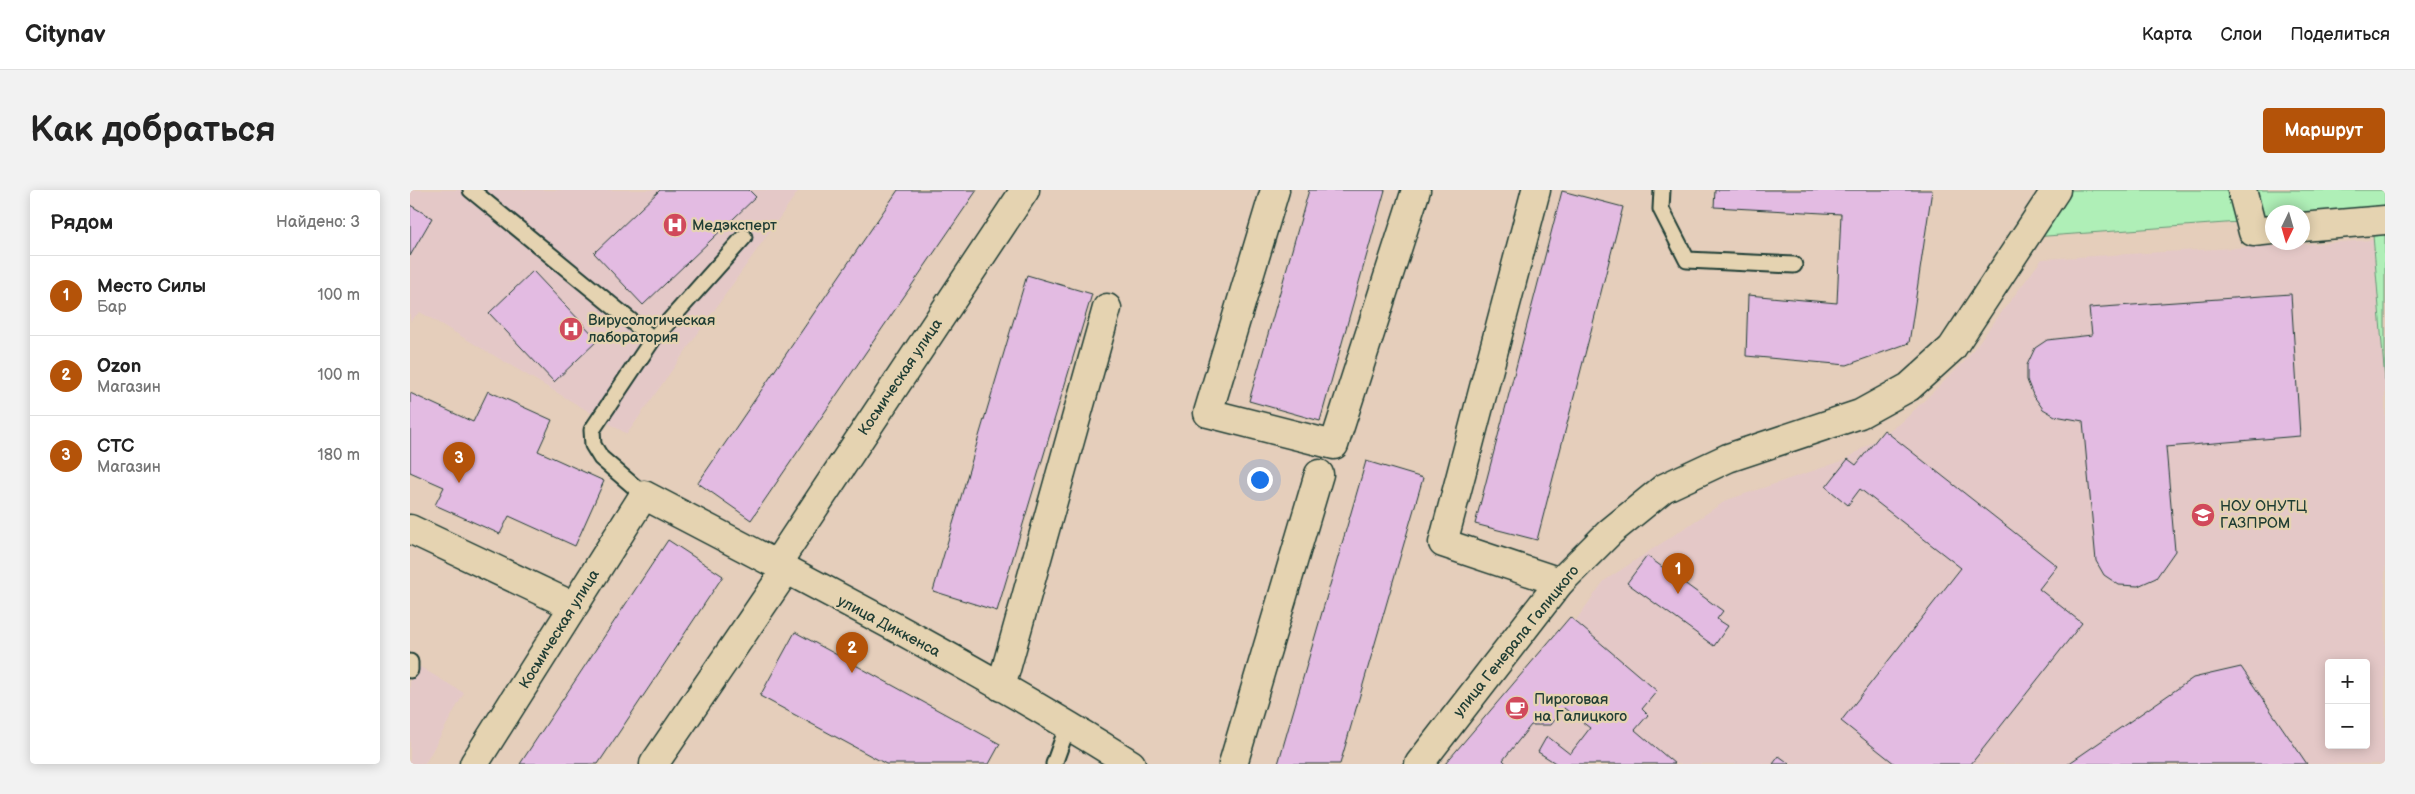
<!DOCTYPE html>
<html lang="ru">
<meta charset="utf-8">
<style>
:root{--surface:#fff;--page:#f2f2f2;--text:#222;--muted:#767676;--line:#e0e0e0;--accent:#b45309}
body{margin:0;font-family:"Balsamiq Sans",sans-serif;background:var(--page);color:var(--text)}
.controls{position:absolute;right:15px;bottom:15px;display:grid;overflow:hidden;border-radius:5px;box-shadow:0 2px 12px #0003}
.controls button{width:45px;height:45px;display:grid;place-items:center;padding:0;border:0;border-bottom:1px solid var(--line);background:var(--surface);color:var(--text);font:25px sans-serif}
.compass{position:absolute;left:1855px;top:15px;width:45px;height:45px;border-radius:50%;background:var(--surface);box-shadow:0 2px 12px #0003;rotate:185deg}
.you{position:absolute;left:849px;top:289px;width:18px;height:18px;margin:-12px;border:4px solid #fff;border-radius:50%;background:#1a73e8;box-shadow:0 0 0 8px #1a73e833}
.badge{display:grid;place-items:center;width:32px;height:32px;border-radius:50%;background:var(--accent);color:#fff;font-size:16px;font-weight:700}
.pin{position:absolute;translate:-50% -41px;filter:drop-shadow(0 1px 2px #0008)}
.pin::after{content:'';position:absolute;top:26px;width:18px;height:15px;background:inherit;clip-path:polygon(0 0,100% 0,50% 100%)}
.list{margin:0;padding:0;list-style:none}
h2{display:flex;justify-content:space-between;align-items:center;height:65px;margin:0;padding:0 20px;font-size:21px}
h2 small{font-size:16px;font-weight:400;color:var(--muted)}
.list li{display:grid;grid-template-columns:32px 1fr auto;gap:15px;align-items:center;box-sizing:border-box;height:80px;padding:0 20px;border-top:1px solid var(--line)}
.list b{display:block;font-size:19px;white-space:nowrap}
.list p{margin:0;font-size:16px;white-space:nowrap;color:var(--muted)}
.list em{font-size:16px;font-style:normal;color:var(--muted)}
.map{position:relative;flex:none;width:1975px;height:574px;overflow:hidden;border-radius:5px}
header{display:flex;align-items:center;gap:30px;box-sizing:border-box;height:70px;padding:0 25px;background:var(--surface);border-bottom:1px solid var(--line)}
header strong{font-size:24px}
nav{display:flex;gap:28px;margin-inline-start:auto;font-size:18px}
.intro{display:flex;align-items:center;justify-content:space-between;box-sizing:border-box;height:120px;padding:0 30px}
h1{margin:0;font-size:35px}
.button{padding:12px 22px;border-radius:5px;background:var(--accent);color:#fff;font-size:18px;font-weight:700}
main{display:flex;gap:30px;padding:0 30px}
aside{flex:1;background:var(--surface);border-radius:5px;box-shadow:0 2px 12px #0003}
.map>svg:first-child{display:block}
</style>
<header>
<strong>Citynav</strong>
<nav><a>Карта</a><a>Слои</a><a>Поделиться</a></nav>
</header>
<div class="intro"><h1>Как добраться</h1><a class="button">Маршрут</a></div>
<main>
<aside>
<h2>Рядом<small>Найдено: 3</small></h2>
<ul class="list">
<li><span class="badge">1</span><div><b>Место Силы</b><p>Бар</p></div><em>100 m</em></li>
<li><span class="badge">2</span><div><b>Ozon</b><p>Магазин</p></div><em>100 m</em></li>
<li><span class="badge">3</span><div><b>СТС</b><p>Магазин</p></div><em>180 m</em></li>
</ul>
</aside>
<div class="map">
<svg width="1975" height="574" viewBox="0 0 1975 574">
<rect width="100%" height="100%" fill="#e5cebb"/>
<filter id="ink" filterUnits="userSpaceOnUse"><feTurbulence type="fractalNoise" baseFrequency=".02" numOctaves="2"/><feDisplacementMap in="SourceGraphic" scale="10" xChannelSelector="R" yChannelSelector="G"/><feConvolveMatrix kernelMatrix="1 2 1 2 8 2 1 2 1" color-interpolation-filters="sRGB"/></filter>
<g filter="url(#ink)">
<!-- built -->
<path fill="#e4c8c7" fill-rule="evenodd" d="M0 0H389L217 244 10 122 0 131Z
M1963 50 1975 191V574H1063L1194 391 1317 310 1435 270 1493 231 1553 173 1632 69ZM1919 473H1956V555H1919Z
M0 471 54 503 15 574H0Z"/>
<!-- green -->
<path fill="#afefb7" stroke="#679676" d="M1657 0H1821L1829 32 1623 47Z
M1845 0H1975V191L1961 21 1893 27 1892 22H1862V29L1854 30Z"/>
<!-- building -->
<path fill="#e3bbe2" stroke="#1f3d34" d="M250 0H339L346 7 233 115 184 63Z
M488 0H567L341 330 288 293Z
M899 0H975L910 231 839 211Z
M1305 0H1522L1499 153 1437 175 1336 166 1338 105 1427 113 1431 24 1304 17Z
M1152 1 1213 17 1127 350 1065 334Z
M0 15 22 28 0 66Z
M123 81 188 150 144 192 79 123Z
M617 85 682 104 587 421 523 401Z
M1881 104 1890 246 1756 257 1765 361 1746 388 1728 396 1709 395 1694 385 1686 371 1673 231 1645 226 1633 219 1623 205 1617 190V175L1625 158 1637 150 1682 145 1679 118Z
M78 201 142 230 128 261 194 291 165 356 99 326 90 344 25 315 34 297 0 282V203L63 232Z
M1474 240 1647 376 1629 399 1672 433 1561 574H1485L1431 531 1551 378 1450 299 1438 315 1416 297 1438 269 1446 275Z
M956 271 1013 288 930 574H868Z
M258 350 313 386 194 565 188 574H110Z
M1237 366 1313 421 1307 429 1318 436 1304 456 1217 393Z
M1160 427 1247 501 1232 519 1238 525 1225 540 1265 574H1147L1128 562 1137 546 1160 564 1180 538 1154 518 1141 535H1121L1093 570 1097 574H1035Z
M385 442 590 554 579 574H476L350 506Z
M1831 477 1897 574H1658L1783 488Z
M1369 566 1380 574H1363Z"/>
<g fill="none" stroke-linecap="round" stroke-linejoin="round">
<!-- lane casing -->
<g stroke="#1f3d34" stroke-width="19">
<path id="lane" d="M61 0 243 149
M1252 0 1251 19 1277 70 1384 75
M234 305 191 268 183 255 182 240 243 149 334 47
M0 472V480
M644 574 658 535"/>
</g>
<!-- street casing -->
<g stroke="#1f3d34" stroke-width="31">
<path id="street" d="M865 0 798 223 924 255 1006 0
M1126 0 1033 353 1150 392
M1832 0 1843 42 1862 40
M1892 37 1975 30
M0 339 163 416
M366 375 615 0
M591 497 697 118
M64 574 234 305C398 391 564 475 721 574
M244 574 376 380
M823 574 909 284"/>
</g>
<!-- secondary casing -->
<g stroke="#1f3d34" stroke-width="31">
<path id="secondary" d="M1009 574 1150 392 1200 342 1254 298 1318 268 1450 224 1499 197 1542 158 1646 0"/>
</g>
<!-- lane -->
<use href="#lane" stroke="#e5d3b1" stroke-width="15"/>
<!-- street -->
<use href="#street" stroke="#e5d3b1" stroke-width="28"/>
<!-- secondary -->
<use href="#secondary" stroke="#e5d3b1" stroke-width="28"/>
</g>
</g>
<!-- icons -->
<defs>
<g id="hospital-disc" transform="scale(1.25)"><circle r="9.5" fill="#d1495b" stroke="#e5d3b1"/><path d="M-5-5h3v3.5h4V-5h3V5h-3V1.5h-4V5h-3Z" fill="#fff"/></g>
<g id="university-disc" transform="scale(1.25)"><circle r="9.5" fill="#d1495b" stroke="#e5d3b1"/><path d="M0-5L7-2L0 1L-7-2ZM-4 1L0 2.5L4 1V4Q0 6-4 4Z" fill="#fff"/></g>
<g id="cafe-disc" transform="scale(1.25)"><circle r="9.5" fill="#d1495b" stroke="#e5d3b1"/><path d="M-5.5-4.5H6V0H3Q3 3.5 0 3.5H-2.5Q-5.5 3.5-5.5 0ZM3-3.2v2h1.7v-2ZM-6 4.5H4V6H-6Z" fill="#fff"/></g>
</defs>
<g fill-rule="evenodd">
<use href="#hospital-disc" x="265" y="35"/>
<use href="#hospital-disc" x="161" y="139"/>
<use href="#university-disc" x="1793" y="325"/>
<use href="#cafe-disc" x="1107" y="518"/>
</g>
<g text-anchor="middle" stroke-width="4.5" stroke-linejoin="round" paint-order="stroke">
<!-- poi labels -->
<g font-size="15" fill="#1f3d34" stroke="#e5d3b1" text-anchor="start">
<text x="282" y="40">Медэксперт</text>
<text x="178" y="135">Вирусологическая<tspan x="178" dy="17">лаборатория</tspan></text>
<text x="1810" y="321">НОУ ОНУТЦ<tspan x="1810" dy="17">ГАЗПРОМ</tspan></text>
<text x="1124" y="514">Пироговая<tspan x="1124" dy="17">на Галицкого</tspan></text>
</g>
<!-- street labels -->
<g font-size="15" fill="#1f3d34" stroke="#e5d3b1">
<text transform="translate(490 187) rotate(-56)" y="5">Космическая улица</text>
<text transform="translate(479 436) rotate(28)" y="5">улица Диккенса</text>
<text transform="translate(149 439) rotate(-58)" y="5">Космическая улица</text>
<text transform="translate(1106 451) rotate(-51)" y="5">улица Генерала Галицкого</text>
</g>
</g>
</svg>
<div class="controls">
<button>+</button>
<button>−</button>
</div>
<svg class="compass" viewBox="-18 -18 36 36"><path d="M0-13l5 13h-10z" fill="#e53935"/><path d="M0 13l5-13h-10z" fill="#767676"/></svg>
<div class="you"></div>
<div class="pin badge" style="left:1268px;top:404px">1</div>
<div class="pin badge" style="left:442px;top:483px">2</div>
<div class="pin badge" style="left:49px;top:293px">3</div>
</div>
</main>
